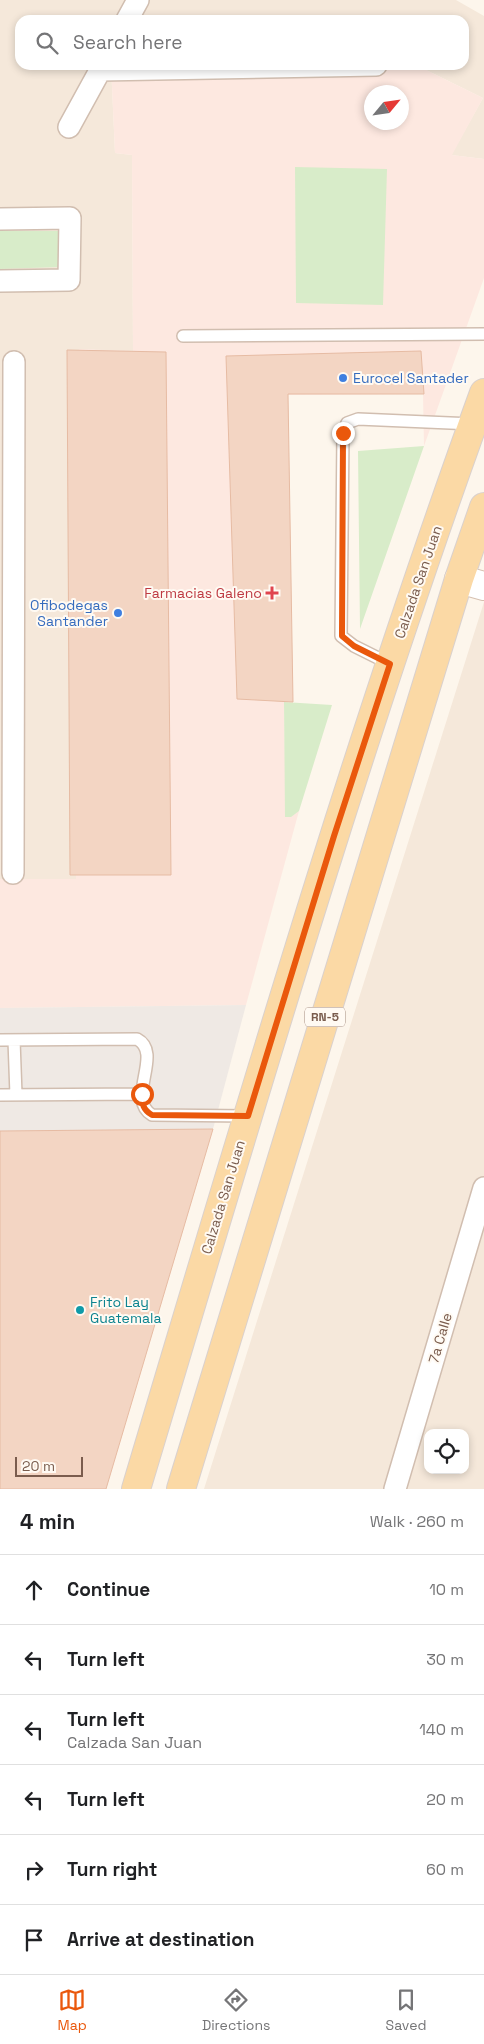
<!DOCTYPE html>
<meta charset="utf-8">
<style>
:root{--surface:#fff;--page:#f2f2f2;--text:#202124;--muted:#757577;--line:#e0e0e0;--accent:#ea580c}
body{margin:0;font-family:"Space Grotesk",sans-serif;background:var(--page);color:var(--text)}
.controls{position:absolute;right:15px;bottom:15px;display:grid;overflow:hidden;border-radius:10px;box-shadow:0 2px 8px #0003}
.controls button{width:45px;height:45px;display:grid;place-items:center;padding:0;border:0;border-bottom:1px solid var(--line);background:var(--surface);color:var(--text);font:25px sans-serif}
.compass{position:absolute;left:364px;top:85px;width:45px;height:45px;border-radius:50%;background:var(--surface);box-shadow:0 2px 8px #0003;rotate:61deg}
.scale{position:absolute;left:15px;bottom:12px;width:68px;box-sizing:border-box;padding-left:5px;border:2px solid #7a5c4d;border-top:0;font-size:14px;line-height:18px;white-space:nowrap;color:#7a5c4d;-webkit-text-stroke:4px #fffaf3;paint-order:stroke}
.stop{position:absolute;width:15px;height:15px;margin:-11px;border:4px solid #ea580c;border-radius:50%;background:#fff}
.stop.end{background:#ea580c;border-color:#fff;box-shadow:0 1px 5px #0008}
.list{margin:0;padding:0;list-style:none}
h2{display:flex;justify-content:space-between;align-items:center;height:65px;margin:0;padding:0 20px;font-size:21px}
h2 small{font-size:16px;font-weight:400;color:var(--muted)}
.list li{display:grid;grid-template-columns:32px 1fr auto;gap:15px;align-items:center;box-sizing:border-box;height:70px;padding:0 20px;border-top:1px solid var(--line)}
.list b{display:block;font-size:19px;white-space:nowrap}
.list p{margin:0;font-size:16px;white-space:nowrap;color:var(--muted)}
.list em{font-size:16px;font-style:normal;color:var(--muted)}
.icon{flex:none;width:28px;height:28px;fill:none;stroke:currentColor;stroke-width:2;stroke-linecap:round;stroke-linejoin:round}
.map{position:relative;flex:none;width:484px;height:1489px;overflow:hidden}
.search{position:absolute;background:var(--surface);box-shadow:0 2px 8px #0003;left:15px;right:15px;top:15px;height:55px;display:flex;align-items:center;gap:12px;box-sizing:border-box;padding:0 18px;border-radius:15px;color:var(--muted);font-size:19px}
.sheet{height:485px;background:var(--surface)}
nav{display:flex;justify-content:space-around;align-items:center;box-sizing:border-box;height:70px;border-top:1px solid var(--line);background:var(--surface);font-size:14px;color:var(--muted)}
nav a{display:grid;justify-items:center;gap:2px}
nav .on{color:var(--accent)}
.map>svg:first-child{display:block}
</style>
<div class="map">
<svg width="484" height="1489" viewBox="0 0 484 1489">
<rect width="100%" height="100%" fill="#fdf6ec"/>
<!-- residential -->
<path fill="#f5e8da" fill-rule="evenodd" d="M0 0H456L484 16V159L451 155 483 98 416 65H464V20H20V65H111L115 153 132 155 133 352 79 349 76 879H0Z
M484 602V1489H204ZM428 1433H465V1470H428Z"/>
<!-- commercial -->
<path fill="#fde8e0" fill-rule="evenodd" d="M111 65H416L483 98 452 155 484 159V278L424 446 423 394 288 395 293 702H284L286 817 299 811 246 1005 0 1008V879H76L79 349 133 351 132 155 115 153ZM372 92H402V122H372Z"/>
<!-- industrial -->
<path fill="#efe9e4" d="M246 1005 213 1129 102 1489H0V1008Z"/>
<!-- green -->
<path fill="#d8ecc9" d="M295 167 387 169 383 305 296 303Z
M0 231H58V267L0 269Z
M424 446 360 629 358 451Z
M284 702 332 705 299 811 291 817H285Z"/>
<!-- building -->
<path fill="#f3d5c3" stroke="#e6bba3" d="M67 350 166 352 171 875H70Z
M421 351 424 394H288L293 702 237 699 226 356Z
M213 1129 106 1489H0V1131Z"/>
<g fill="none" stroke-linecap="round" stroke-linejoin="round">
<!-- lane casing -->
<g stroke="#d1beb0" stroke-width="14">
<path id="lane" d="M183 336 484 334
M390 664 354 646 341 636 343 433 347 423 358 419 473 424
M0 1040 137 1039C164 1053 125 1099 152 1115L248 1116
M14 1040 16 1095
M0 1095 142 1094"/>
</g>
<!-- street casing -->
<g stroke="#d1beb0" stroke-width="24">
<path id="street" d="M127 20 138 0
M100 70 376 65
M69 127 103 65
M0 219 70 218 69 280 0 281
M13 873 14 362
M395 1489 484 1188"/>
</g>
<!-- secondary casing -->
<g stroke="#d6c0b0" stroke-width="30">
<path id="secondary" d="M459 579 484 586"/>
</g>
<!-- primary casing -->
<g stroke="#dad1cd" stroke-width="30">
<path id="primary" d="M136 1489C246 1122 353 753 484 393
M181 1489 459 579 484 507"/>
</g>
<!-- lane -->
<use href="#lane" stroke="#fff" stroke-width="11"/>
<!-- street -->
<use href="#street" stroke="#fff" stroke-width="21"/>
<!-- secondary -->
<use href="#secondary" stroke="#fff" stroke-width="28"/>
<!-- primary -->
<use href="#primary" stroke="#fbd9a5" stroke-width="28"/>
</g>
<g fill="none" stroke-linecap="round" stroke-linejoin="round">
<!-- route -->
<path stroke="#ea580c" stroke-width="6" d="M142 1094C142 1104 143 1110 152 1115L248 1116 334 836 390 664 354 646 342 636 343 433"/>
</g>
<!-- markers -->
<g fill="#3f7fe0" stroke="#fffaf3" stroke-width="2">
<circle cx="343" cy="378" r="5"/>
<circle cx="118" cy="613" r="5"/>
</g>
<path fill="#e0444e" stroke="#fffaf3" stroke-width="2" d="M269.5 585.5h5v5h5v5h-5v5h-5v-5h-5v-5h5z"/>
<circle fill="#0f9aa8" stroke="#fffaf3" stroke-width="2" cx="80" cy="1310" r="5"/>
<g text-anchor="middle" stroke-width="4" stroke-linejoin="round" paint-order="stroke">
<!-- shield labels -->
<rect fill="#fffaf3" stroke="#a28b7f" stroke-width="1" x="305" y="1007.5" width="40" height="19" rx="4"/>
<g font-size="12" font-weight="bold" fill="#7a5c4d">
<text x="325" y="1021">RN-5</text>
</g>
<!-- shop labels -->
<g font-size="14" fill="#366cbe" stroke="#fffaf3" text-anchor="start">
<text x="353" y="383">Eurocel Santader</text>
<text x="108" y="610" text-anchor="end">Ofibodegas<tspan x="108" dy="16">Santander</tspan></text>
</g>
<!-- street labels -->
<g font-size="14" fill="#7a5c4d" stroke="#fffaf3">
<text transform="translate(418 582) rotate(-71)" y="5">Calzada San Juan</text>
<text transform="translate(223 1197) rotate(-73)" y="5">Calzada San Juan</text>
<text transform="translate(440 1338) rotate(-74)" y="5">7a Calle</text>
</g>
<!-- health labels -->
<g font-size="14" fill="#be3a42" stroke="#fffaf3" text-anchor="end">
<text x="262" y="598">Farmacias Galeno</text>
</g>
<!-- culture labels -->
<g font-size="14" fill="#0d838f" stroke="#fffaf3" text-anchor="start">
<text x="90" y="1307">Frito Lay<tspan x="90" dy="16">Guatemala</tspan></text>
</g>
</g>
</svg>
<div class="controls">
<button><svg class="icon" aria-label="locate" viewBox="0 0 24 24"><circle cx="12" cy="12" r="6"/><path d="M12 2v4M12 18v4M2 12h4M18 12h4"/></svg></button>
</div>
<svg class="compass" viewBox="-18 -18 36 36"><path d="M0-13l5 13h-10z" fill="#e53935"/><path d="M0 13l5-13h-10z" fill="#757577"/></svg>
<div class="scale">20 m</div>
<div class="stop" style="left:142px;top:1094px"></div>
<div class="stop end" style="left:343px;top:433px"></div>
<div class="search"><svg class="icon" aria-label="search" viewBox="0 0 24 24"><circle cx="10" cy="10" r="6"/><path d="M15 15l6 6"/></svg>Search here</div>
</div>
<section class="sheet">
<h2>4 min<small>Walk · 260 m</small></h2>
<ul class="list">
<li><svg class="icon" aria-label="ahead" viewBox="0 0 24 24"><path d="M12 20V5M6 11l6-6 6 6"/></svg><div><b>Continue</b></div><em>10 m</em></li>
<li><svg class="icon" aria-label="left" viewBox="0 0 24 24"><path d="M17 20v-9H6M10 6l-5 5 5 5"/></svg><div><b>Turn left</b></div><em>30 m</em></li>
<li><svg class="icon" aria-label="left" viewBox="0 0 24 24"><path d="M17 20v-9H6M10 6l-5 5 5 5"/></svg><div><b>Turn left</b><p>Calzada San Juan</p></div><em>140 m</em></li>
<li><svg class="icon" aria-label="left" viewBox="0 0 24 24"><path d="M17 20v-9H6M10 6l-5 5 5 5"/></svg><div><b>Turn left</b></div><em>20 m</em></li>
<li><svg class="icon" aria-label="right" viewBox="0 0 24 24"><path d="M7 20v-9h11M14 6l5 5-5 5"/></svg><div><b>Turn right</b></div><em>60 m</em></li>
<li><svg class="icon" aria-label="arrive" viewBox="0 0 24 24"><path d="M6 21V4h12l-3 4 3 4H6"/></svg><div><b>Arrive at destination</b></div></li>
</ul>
</section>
<nav>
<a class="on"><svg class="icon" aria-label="map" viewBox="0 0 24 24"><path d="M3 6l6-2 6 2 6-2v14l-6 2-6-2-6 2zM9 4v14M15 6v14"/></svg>Map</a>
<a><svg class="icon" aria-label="directions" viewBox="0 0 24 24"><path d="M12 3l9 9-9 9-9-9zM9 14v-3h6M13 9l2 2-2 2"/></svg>Directions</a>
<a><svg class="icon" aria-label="saved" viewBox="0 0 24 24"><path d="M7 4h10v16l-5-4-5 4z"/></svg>Saved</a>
</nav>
